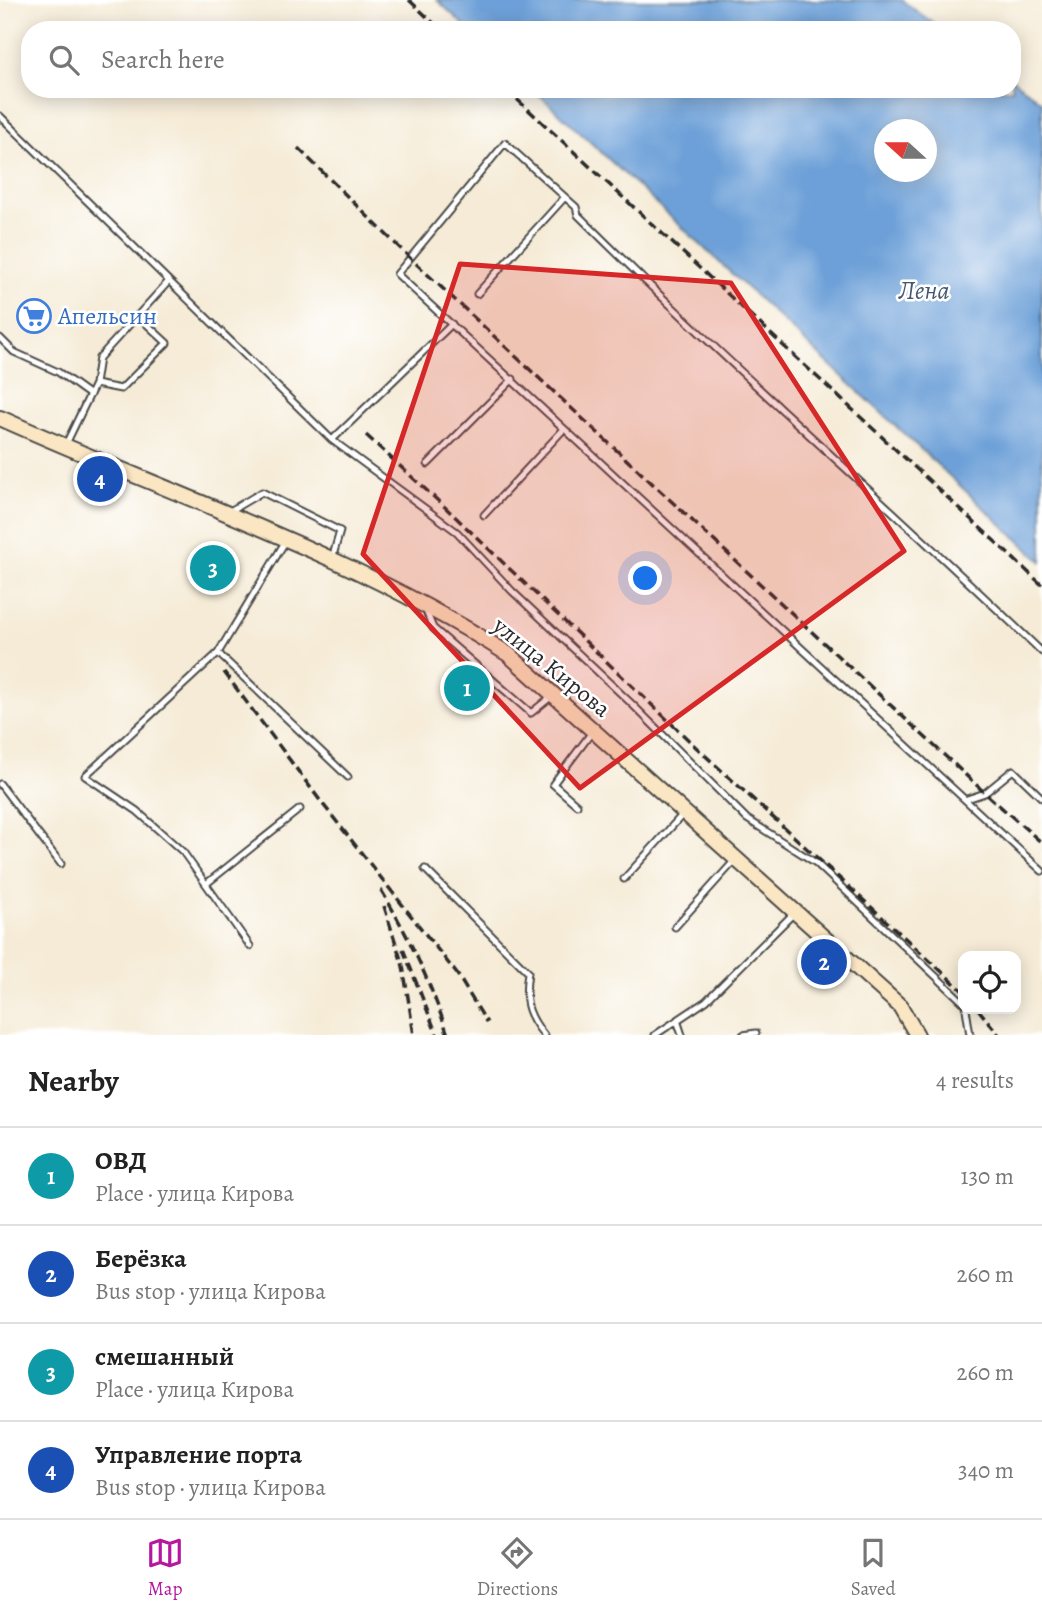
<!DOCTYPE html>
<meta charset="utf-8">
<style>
:root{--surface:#fff;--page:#f6f6f6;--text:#222;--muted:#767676;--line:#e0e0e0;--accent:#b5179e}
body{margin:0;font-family:Alegreya,serif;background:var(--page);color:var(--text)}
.controls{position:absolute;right:21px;bottom:21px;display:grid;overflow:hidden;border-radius:14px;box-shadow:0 4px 18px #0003}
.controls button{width:63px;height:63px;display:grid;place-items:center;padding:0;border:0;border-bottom:2px solid var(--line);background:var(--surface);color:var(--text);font:35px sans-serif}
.compass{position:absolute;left:874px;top:119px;width:63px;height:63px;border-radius:50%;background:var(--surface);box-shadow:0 4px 18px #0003;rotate:291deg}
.you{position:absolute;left:646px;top:579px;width:24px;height:24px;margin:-18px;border:5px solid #fff;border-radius:50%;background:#1a73e8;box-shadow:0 0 0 10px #1a73e833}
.badge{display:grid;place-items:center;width:46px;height:46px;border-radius:50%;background:var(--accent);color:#fff;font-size:23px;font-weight:700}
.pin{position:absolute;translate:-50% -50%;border:4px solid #fff;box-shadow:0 2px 7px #0006}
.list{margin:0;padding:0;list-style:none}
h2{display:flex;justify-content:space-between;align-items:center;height:91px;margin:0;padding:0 28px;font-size:30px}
h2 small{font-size:23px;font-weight:400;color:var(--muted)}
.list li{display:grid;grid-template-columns:46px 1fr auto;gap:21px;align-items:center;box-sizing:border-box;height:98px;padding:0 28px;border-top:2px solid var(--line)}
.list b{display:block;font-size:26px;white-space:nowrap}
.list p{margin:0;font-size:23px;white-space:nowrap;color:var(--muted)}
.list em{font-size:23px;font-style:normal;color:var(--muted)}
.icon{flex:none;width:38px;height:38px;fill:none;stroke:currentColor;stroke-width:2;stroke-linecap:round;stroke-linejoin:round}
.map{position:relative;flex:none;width:1042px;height:1035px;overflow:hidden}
.search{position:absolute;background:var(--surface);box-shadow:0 4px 18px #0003;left:21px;right:21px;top:21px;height:77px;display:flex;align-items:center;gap:18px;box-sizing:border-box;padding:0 24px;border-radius:28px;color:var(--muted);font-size:26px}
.sheet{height:483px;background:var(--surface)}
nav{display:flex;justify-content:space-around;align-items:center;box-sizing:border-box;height:98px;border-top:2px solid var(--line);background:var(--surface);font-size:19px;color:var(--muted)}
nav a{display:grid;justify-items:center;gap:4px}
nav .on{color:var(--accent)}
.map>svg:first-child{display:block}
</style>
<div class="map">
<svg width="1042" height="1035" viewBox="0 0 1042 1035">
<rect width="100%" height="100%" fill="#fff"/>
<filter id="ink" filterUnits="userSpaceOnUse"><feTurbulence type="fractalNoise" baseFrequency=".0143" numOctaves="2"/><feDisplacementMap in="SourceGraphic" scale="14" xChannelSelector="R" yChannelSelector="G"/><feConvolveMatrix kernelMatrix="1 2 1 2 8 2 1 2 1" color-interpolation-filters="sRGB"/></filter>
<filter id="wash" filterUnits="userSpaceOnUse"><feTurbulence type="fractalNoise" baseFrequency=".00686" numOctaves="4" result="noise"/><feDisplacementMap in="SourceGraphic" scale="28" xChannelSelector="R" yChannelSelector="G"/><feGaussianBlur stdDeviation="1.57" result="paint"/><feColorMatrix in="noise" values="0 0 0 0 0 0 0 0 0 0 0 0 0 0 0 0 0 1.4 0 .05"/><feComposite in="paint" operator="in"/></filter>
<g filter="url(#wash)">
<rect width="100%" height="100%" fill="#f5ebd6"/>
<!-- water -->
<path fill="#6da0d8" stroke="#4c6682" stroke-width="2" fill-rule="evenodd" d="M437 0H901L943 30H469Z
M1012 79 1042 102V562L533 89H1012ZM884 130H926V172H884Z"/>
</g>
<g filter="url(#ink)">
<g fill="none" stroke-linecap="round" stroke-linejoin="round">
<!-- service casing -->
<g stroke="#494845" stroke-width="9">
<path id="service" d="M0 116 332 440 452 324
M477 294 565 197
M0 338 14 352 58 372 90 395
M95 384 121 389 167 343 138 316
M332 440 457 532 512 591 633 705 747 819 816 863 963 1002
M65 446 95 384 99 358 169 281
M428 464 513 379
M230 511 262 492 340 531 332 559
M484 515 564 429
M285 542 218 653 348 777
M426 611 433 628 531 713 552 696
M1042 652C889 505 728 365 578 215L576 207 505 143 397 274 1042 871
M218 653 85 776 137 811 183 852 250 946
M0 784 61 864
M967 799 985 793 1013 770 1042 798
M577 805 553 784 592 732
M425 869 528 972C524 999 526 1013 544 1035
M624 879 684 813
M206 884 300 809
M675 927 736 859
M966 1009 970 1035
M677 1020 682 1035
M655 1035 706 1001 794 913
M743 1035 756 1033"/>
</g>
<!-- secondary casing -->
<g stroke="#494845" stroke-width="18">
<path id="secondary" d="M0 418C170 494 349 553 508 654L900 1006 917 1035"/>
</g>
<!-- service -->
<use href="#service" stroke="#fff" stroke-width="5"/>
<!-- secondary -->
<use href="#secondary" stroke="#fbe6c4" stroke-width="14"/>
<!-- rail -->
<path stroke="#2b2b2b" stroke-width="3.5" stroke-dasharray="10 5" stroke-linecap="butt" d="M409 0 441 30
M506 89 1042 585
M298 148 410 258 985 793 1042 843
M366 435 447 509 698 749 963 991
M224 672 322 803 457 974 487 1023
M381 890C409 936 431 984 448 1035
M384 906 403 966 414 1035
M403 949 437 1035
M978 1009 999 1035"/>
</g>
</g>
<!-- marked area -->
<path fill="#d62828" fill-opacity="0.2" stroke="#d62828" stroke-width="5" stroke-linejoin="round" d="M460 264 731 283 904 551 580 788 363 554Z"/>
<!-- icons -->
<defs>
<g id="supermarket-ring" transform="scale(1.75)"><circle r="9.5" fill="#fff" stroke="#3f7fe0" stroke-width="1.5"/><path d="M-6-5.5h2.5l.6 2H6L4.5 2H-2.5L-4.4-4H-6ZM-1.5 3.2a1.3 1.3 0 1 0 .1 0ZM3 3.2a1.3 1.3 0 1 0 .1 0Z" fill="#3f7fe0"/></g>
</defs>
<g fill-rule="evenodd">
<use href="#supermarket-ring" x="34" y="316"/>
</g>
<g text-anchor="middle" stroke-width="5" stroke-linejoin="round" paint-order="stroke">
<!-- shop labels -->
<g font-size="24" fill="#366cbe" stroke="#fff" text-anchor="start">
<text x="58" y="324">Апельсин</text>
</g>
<!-- street labels -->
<g font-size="24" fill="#2b2b2b" stroke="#fff">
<text transform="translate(552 667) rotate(39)" y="8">улица Кирова</text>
</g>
<!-- water labels -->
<g font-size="26" font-style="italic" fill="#455a70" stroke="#fff">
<text x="924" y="299">Лена</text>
</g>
</g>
</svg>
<div class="controls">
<button><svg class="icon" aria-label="locate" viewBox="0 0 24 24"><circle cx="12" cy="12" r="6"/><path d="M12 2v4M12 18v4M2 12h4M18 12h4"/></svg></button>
</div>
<svg class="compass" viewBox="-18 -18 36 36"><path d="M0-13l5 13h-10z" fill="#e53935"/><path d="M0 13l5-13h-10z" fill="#767676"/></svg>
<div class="you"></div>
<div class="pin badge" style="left:467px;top:688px;background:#0f9aa8">1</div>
<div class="pin badge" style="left:824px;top:962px;background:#1a4fb4">2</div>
<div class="pin badge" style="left:213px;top:568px;background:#0f9aa8">3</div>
<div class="pin badge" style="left:100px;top:479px;background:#1a4fb4">4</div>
<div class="search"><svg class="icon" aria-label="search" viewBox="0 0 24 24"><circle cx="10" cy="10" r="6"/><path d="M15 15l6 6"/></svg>Search here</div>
</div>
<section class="sheet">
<h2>Nearby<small>4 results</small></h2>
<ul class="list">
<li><span class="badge" style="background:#0f9aa8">1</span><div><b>ОВД</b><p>Place · улица Кирова</p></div><em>130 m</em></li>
<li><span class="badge" style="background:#1a4fb4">2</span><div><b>Берёзка</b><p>Bus stop · улица Кирова</p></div><em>260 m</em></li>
<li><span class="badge" style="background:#0f9aa8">3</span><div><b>смешанный</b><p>Place · улица Кирова</p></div><em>260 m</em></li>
<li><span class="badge" style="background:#1a4fb4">4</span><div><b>Управление порта</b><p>Bus stop · улица Кирова</p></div><em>340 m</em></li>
</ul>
</section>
<nav>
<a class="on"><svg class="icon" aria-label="map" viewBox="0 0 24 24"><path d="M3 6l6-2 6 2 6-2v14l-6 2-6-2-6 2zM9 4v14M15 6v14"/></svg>Map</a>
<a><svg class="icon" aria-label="directions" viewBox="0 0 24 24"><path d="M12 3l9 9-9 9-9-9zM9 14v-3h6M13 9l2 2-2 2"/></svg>Directions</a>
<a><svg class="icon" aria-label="saved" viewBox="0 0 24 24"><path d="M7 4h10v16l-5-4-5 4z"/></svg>Saved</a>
</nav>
